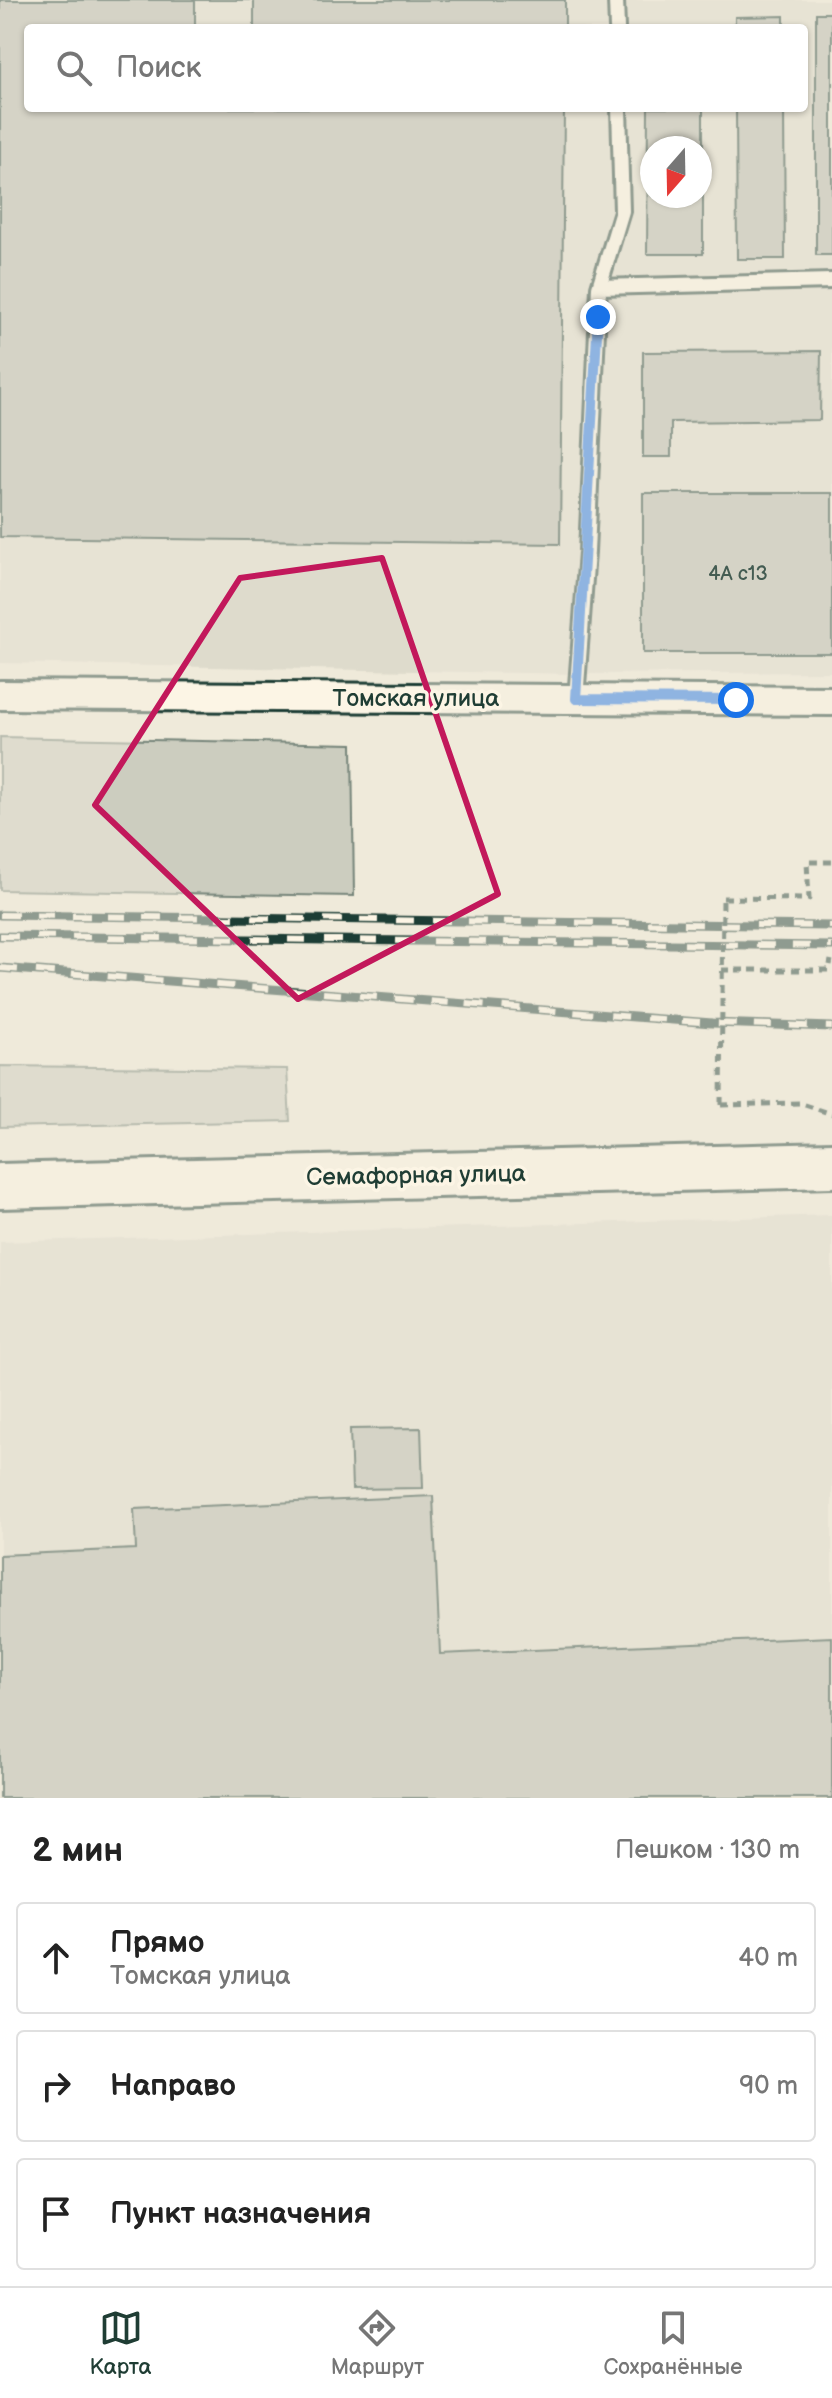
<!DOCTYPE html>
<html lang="ru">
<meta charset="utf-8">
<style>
:root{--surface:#fff;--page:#f6f6f6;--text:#222;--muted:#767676;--line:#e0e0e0;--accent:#1f3d34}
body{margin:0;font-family:"Balsamiq Sans",sans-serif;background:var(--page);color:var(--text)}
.compass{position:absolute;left:640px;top:136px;width:72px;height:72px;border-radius:50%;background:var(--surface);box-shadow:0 2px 6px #0004;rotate:200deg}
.stop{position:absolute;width:24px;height:24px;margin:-18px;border:6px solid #1a73e8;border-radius:50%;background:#fff}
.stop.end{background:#1a73e8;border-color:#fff;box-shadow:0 2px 8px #0008}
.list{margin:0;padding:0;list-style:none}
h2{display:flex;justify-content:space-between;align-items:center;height:104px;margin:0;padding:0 32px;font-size:34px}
h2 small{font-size:26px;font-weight:400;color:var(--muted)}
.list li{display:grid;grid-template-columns:52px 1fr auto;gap:24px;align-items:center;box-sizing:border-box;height:112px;margin:0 16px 16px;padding:0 16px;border:2px solid var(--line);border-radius:8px}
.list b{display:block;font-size:30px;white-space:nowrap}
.list p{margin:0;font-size:26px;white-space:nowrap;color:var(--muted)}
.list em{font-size:26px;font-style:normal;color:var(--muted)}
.icon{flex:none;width:44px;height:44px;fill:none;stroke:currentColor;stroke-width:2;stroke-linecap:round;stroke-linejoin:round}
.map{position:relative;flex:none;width:832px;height:1798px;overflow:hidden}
.search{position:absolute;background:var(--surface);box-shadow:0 2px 6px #0004;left:24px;right:24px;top:24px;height:88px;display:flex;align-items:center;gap:20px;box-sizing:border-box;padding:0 28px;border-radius:8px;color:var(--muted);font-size:30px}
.sheet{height:488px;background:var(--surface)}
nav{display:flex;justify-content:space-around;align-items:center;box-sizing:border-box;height:112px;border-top:2px solid var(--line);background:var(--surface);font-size:22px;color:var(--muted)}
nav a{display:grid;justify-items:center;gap:4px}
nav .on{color:var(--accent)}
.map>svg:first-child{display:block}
</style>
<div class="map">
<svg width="832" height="1798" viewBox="0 0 832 1798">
<rect width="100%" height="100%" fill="#efeada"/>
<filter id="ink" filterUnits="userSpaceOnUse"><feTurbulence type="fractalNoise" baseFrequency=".0125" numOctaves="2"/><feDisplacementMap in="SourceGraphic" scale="16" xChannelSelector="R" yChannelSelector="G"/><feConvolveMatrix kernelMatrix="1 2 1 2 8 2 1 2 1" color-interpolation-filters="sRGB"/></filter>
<g filter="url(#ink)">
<!-- built -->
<path fill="#dedbcc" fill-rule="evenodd" d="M0 0H832V672L578 674 0 663ZM28 28H804V108H28ZM652 148H700V196H652Z
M832 1215V1798H0V1242Z"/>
<!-- green -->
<path fill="#cccdbf" stroke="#76857a" stroke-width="2" d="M0 737 352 744 354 896 0 890Z
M0 1066 287 1069 290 1121 0 1127Z"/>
<!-- building -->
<path fill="#b5b9ad" stroke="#1f3d34" stroke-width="2" fill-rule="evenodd" d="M0 0H565V28H28V108H564L560 544 0 537Z
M195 0H254V28H195Z
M816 13H832V255H816Z
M784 16V28H735V17Z
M648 108H703V254H647ZM652 148H700V196H652Z
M736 108H784L785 259H737Z
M821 351 820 420 671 422V457H643V352Z
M643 493H832V653H643Z
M421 1428 423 1488 352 1489 350 1429Z
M433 1496 440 1654 832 1637V1798H0V1555L136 1549 134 1509Z"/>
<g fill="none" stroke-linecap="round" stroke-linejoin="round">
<!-- service casing -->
<g stroke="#1f3d34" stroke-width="20">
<path id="service" d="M616 0 617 28
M599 287 832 281
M576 699 587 552 599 287 622 211 619 108"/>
</g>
<!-- minor casing -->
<g stroke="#1f3d34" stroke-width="34">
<path id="minor" d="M0 695 832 701"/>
</g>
<!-- trunk casing -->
<g stroke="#1f3d34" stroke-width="50">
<path id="trunk" d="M0 1186 832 1165"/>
</g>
<!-- path -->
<path stroke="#1f3d34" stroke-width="5" stroke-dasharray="8 6" stroke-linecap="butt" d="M723 898 809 899 807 862H832
M722 970H829L831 960
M721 1105 799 1103 832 1114"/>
<!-- service -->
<use href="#service" stroke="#fcf5e5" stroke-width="14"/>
<!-- minor -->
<use href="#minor" stroke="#fcf5e5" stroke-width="28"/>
<!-- trunk -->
<use href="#trunk" stroke="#fcf5e5" stroke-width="44"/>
<!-- rail casing -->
<g stroke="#1f3d34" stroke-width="9">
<path id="rail" d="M0 915 832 926
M0 936 832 946
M0 968 712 1023 832 1027"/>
</g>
<!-- rail -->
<use href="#rail" stroke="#fcf5e5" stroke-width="6" stroke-dasharray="18" stroke-linecap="butt"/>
<!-- path-bridge -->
<path stroke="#1f3d34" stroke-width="5" stroke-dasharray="8 6" stroke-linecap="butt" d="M721 1105 723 898"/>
</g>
</g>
<g fill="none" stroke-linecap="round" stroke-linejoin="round" filter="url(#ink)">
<!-- route -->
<path stroke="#1a73e8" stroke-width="10" d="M598 317 576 699 736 700"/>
</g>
<!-- marked area -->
<path d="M0 0H832V1798H0ZM382 558 498 894 298 999 95 805 240 578Z" fill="#efeada" fill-opacity=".55" fill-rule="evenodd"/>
<path fill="none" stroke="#c2185b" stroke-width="6" stroke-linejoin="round" d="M382 558 498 894 298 999 95 805 240 578Z"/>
<g text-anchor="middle" stroke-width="7" stroke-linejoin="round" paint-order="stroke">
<!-- number labels -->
<g font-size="20" fill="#445c52">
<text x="738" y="580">4А с13</text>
</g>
<!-- street labels -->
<g font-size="24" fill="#1f3d34" stroke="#fcf5e5">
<text x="416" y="706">Томская улица</text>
<text transform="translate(416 1175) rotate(-1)" y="8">Семафорная улица</text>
</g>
</g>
</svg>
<svg class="compass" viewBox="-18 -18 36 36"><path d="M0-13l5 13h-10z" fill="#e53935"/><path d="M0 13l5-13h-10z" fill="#767676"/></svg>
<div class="stop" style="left:736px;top:700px"></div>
<div class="stop end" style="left:598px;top:317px"></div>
<div class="search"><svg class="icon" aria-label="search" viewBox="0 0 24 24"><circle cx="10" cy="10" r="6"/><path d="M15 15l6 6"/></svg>Поиск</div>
</div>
<section class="sheet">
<h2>2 мин<small>Пешком · 130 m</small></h2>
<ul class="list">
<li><svg class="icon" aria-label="ahead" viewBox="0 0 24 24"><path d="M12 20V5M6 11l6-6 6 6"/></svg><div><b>Прямо</b><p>Томская улица</p></div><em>40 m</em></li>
<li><svg class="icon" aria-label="right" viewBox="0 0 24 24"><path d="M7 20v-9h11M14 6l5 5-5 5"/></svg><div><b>Направо</b></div><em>90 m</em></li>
<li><svg class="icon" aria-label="arrive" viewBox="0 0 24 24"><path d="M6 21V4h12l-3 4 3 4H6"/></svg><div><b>Пункт назначения</b></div></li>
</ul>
</section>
<nav>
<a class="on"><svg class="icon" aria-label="map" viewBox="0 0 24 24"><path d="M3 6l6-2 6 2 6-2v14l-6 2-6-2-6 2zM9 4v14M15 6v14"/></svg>Карта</a>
<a><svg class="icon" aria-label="directions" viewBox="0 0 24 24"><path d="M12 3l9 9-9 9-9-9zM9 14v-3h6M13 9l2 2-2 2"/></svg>Маршрут</a>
<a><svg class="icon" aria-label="saved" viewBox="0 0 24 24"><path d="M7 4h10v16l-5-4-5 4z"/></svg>Сохранённые</a>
</nav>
